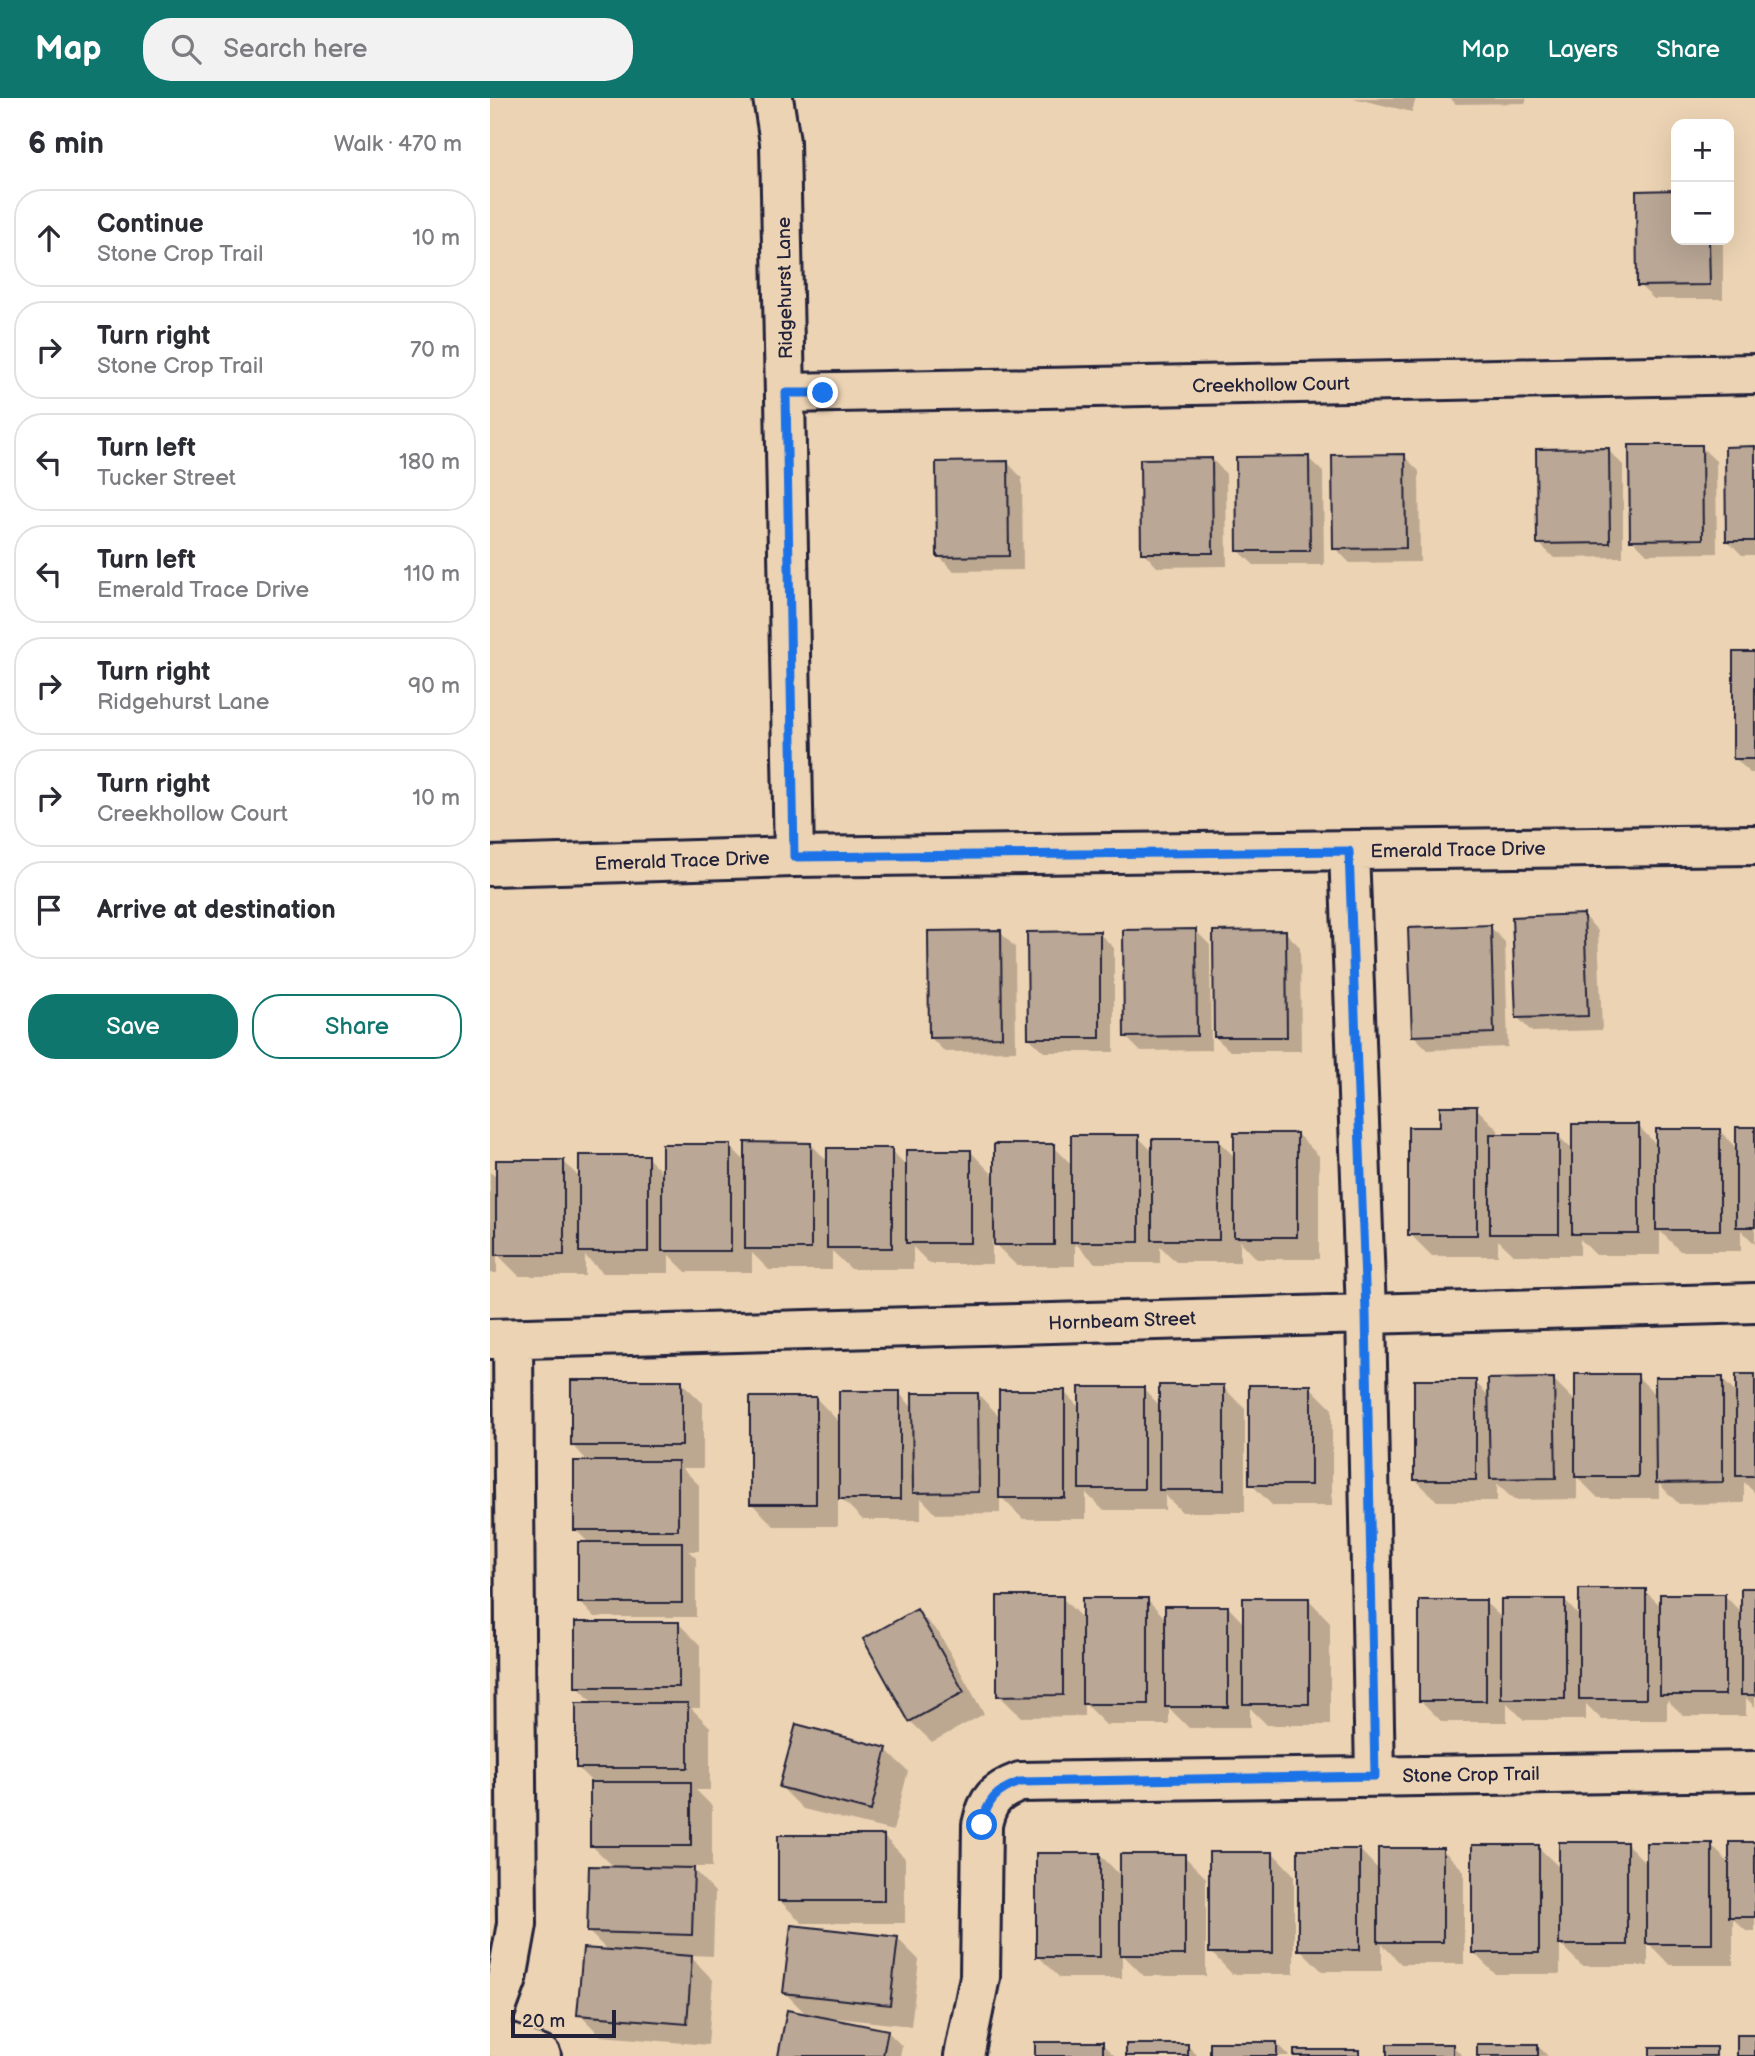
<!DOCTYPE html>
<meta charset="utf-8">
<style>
:root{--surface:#fff;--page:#f2f2f3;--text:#2b2b33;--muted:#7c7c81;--line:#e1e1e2;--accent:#0f766e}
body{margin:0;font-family:"Balsamiq Sans",sans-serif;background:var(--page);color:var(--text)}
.controls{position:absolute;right:21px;top:21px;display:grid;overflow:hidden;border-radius:14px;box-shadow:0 7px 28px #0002}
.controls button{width:63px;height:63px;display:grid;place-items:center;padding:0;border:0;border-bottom:2px solid var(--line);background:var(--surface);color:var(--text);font:35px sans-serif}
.scale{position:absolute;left:21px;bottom:18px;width:105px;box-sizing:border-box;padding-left:7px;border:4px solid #22223b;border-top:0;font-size:19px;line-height:24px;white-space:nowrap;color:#22223b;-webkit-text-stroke:5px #ecd3b4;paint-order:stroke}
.stop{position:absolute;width:21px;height:21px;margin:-16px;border:5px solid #1a73e8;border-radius:50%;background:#fff}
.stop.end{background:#1a73e8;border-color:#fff;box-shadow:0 2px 7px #0008}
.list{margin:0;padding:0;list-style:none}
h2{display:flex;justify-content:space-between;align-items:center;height:91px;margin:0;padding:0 28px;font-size:30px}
h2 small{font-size:23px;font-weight:400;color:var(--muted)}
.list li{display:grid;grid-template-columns:46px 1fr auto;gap:21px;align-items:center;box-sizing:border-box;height:98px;margin:0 14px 14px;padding:0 14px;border:2px solid var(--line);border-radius:28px}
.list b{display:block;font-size:26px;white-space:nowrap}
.list p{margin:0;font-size:23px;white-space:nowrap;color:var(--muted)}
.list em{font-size:23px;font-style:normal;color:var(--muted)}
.actions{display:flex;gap:14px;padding:21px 28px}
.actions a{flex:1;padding:16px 0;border:2px solid var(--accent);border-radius:28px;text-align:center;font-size:24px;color:var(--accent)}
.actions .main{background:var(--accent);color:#fff}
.icon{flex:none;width:38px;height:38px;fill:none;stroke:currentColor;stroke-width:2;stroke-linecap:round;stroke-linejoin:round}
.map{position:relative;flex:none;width:1265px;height:1958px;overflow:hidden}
header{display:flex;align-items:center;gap:42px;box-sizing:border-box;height:98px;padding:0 35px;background:var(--accent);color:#fff}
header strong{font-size:33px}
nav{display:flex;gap:38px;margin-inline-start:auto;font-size:24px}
.search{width:490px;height:63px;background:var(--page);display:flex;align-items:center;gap:18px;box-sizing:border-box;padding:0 24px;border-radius:28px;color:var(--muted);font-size:26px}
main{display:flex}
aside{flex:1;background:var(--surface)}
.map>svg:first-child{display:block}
</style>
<header>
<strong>Map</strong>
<div class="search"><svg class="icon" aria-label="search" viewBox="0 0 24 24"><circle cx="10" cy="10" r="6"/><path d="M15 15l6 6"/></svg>Search here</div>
<nav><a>Map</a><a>Layers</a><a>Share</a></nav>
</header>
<main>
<aside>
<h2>6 min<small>Walk · 470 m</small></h2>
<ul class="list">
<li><svg class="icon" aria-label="ahead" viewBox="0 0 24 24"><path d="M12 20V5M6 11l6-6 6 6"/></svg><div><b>Continue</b><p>Stone Crop Trail</p></div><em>10 m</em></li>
<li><svg class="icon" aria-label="right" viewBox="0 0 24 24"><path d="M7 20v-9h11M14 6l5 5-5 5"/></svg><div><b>Turn right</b><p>Stone Crop Trail</p></div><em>70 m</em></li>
<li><svg class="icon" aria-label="left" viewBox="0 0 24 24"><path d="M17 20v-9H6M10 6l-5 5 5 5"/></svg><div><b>Turn left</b><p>Tucker Street</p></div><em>180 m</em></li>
<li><svg class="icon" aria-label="left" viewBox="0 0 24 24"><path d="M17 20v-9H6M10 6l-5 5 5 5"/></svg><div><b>Turn left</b><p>Emerald Trace Drive</p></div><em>110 m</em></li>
<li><svg class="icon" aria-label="right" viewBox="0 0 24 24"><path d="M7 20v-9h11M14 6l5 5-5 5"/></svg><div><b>Turn right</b><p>Ridgehurst Lane</p></div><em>90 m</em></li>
<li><svg class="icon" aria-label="right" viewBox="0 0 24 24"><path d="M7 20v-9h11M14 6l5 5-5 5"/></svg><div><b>Turn right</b><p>Creekhollow Court</p></div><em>10 m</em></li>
<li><svg class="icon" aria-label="arrive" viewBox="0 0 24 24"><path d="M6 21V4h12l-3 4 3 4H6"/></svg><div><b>Arrive at destination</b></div></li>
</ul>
<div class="actions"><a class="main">Save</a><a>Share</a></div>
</aside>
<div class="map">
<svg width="1265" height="1958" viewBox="0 0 1265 1958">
<rect width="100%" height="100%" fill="#ecd3b4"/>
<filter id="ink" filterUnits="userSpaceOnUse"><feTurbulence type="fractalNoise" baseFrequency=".0143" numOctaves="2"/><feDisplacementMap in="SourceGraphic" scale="14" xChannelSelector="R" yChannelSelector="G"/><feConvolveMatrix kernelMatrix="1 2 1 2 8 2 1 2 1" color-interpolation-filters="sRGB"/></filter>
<g filter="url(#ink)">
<!-- shadow -->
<path fill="#0003" d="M863 0H926L922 14Z
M960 0H1036V5L966 6Z
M1148 94H1186V142H1233V201H1164L1149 187Z
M1211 349 1226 363 1227 455 1157 456 1142 441Z
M1265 350V457H1252L1238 443Z
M1118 352 1133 367V459L1064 460 1049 445Z
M914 358 929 373 930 464 860 465 845 450Z
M818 360 833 374 834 467H764L749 453Z
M722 361 736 376 737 468 667 469 653 454Z
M518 365 532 380 533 472 463 473 449 458Z
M1265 556V675H1260L1245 660Z
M1094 818 1108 833 1112 932 1042 934 1027 919Z
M1000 829 1015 844 1018 949 938 952 923 937Z
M706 833 720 847 721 952 650 953 635 938Z
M510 834 525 849 526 953 455 954 440 939Z
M795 834 810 849 811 953H740L725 939Z
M609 835 624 850V954H554L539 940Z
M986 1010 1008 1032V1038H1068L1084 1053 1148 1028 1168 1048 1229 1032 1247 1051 1265 1031V1146L1251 1132V1153H1190L1170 1133V1157H1106L1090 1141V1157H1024L1008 1142V1158H942L920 1136 951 1031Z
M807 1036 829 1058V1161H767L750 1143V1164H686L670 1148V1165H605L585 1145V1168H527L502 1143V1166H440L423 1149V1171H361L342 1153V1172H279L262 1155V1174H196L179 1157V1175H113L95 1158V1178H29L7 1156V1175H0V1074L8 1081 74 1064 91 1081 157 1059 174 1076 240 1048 257 1065 321 1046 339 1065 401 1052 418 1069 480 1053 505 1079 563 1048 583 1068 648 1039 664 1055 728 1043 746 1060Z
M1147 1278 1167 1298 1232 1281 1247 1296 1265 1278V1395L1254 1384V1405L1189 1406 1169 1386V1400H1108L1087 1379V1401L1024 1402 1007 1386V1403H947L925 1381 985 1284 1000 1299 1064 1282 1086 1304Z
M191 1284 213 1305V1370H192L209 1387V1453H199L206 1460V1519H104L90 1504 100 1446 85 1431 100 1365 83 1348Z
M733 1289 755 1311V1414H692L675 1397V1412H613L596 1395V1421H533L510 1398V1415L446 1416 431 1400V1422H373L348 1397V1428H284L262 1406 326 1300 351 1326 409 1295 424 1311 488 1296 511 1320 574 1294 591 1311 654 1291 670 1308Z
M820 1289 842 1311V1408H783L761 1386Z
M1265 1491V1609L1256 1600V1618H1194L1177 1602V1622H1112L1096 1606V1622H1034L1017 1605V1624H952L930 1602 995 1504 1013 1521 1075 1503 1090 1519 1155 1493 1172 1509 1235 1498 1253 1516Z
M572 1500 594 1522 658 1502 677 1522 738 1509 755 1527 819 1502 840 1524V1627H777L760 1610V1630H699L679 1610V1627H616L594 1605V1618L531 1619 509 1597Z
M427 1513 449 1535 494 1616 442 1644 420 1623Z
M188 1525 210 1547V1610H201L220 1629V1692H206L222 1708V1769H201L225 1794 223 1858 199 1857 223 1882 218 1947 111 1938 89 1916 119 1854 99 1834 125 1770 102 1748V1684L88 1670 105 1607 87 1588Z
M396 1652 418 1673 403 1733 313 1711 291 1689Z
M393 1738 415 1760V1825H312L290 1803Z
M1137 1746 1158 1767 1221 1747 1241 1767 1265 1746V1833H1256L1243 1821V1867H1180L1158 1845V1868H1092L1070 1846V1876H1005L983 1854 1048 1749 1071 1771Z
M952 1751 974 1773V1866H911L892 1846V1873H832L810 1851 870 1752 889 1772Z
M783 1755 804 1777V1876H742L721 1854Z
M610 1757 632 1779 694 1758 716 1780V1878H654L632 1856V1880H570L548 1858Z
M407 1840 429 1862 421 1928 336 1919 335 1921 397 1933 412 1948 410 1958H290L318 1918 295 1895Z
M612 1946 625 1958H546Z
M787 1946 799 1958H722Z
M697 1947 708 1958H637Z
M962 1947 973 1958H899Z
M1047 1947 1058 1958H989Z"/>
<!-- building -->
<path fill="#baa796" stroke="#22223b" stroke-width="2" d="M1186 92V142H1219L1220 187 1147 188 1146 93Z
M1139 347H1212L1213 441 1140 442Z
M1265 348V443H1236L1235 349Z
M1119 350 1120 445 1047 446 1046 351Z
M915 356 916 450 843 451 842 357Z
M819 358 820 453H747L746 359Z
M722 360 723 455H651L650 361Z
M518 363 519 458 447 459 446 364Z
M1243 554H1265V661H1243Z
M1094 816 1098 918 1026 920 1022 819Z
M1001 827 1004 935 922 938 918 830Z
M706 831 707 938 634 939 633 832Z
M511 832 512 939 439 940 438 833Z
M796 832 797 939H724L723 833Z
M610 833V940H538L537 834Z
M950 1008H987V1137H918V1029H950Z
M1082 1026H1149V1136H1082Z
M1246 1029H1265V1129H1246Z
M1166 1031H1230V1132H1166Z
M744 1035H807V1139H744Z
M1000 1036H1069V1136H1000Z
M581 1037H649V1144H581Z
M662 1041H729V1142H662Z
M255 1044 321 1045V1151H255Z
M172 1046H241V1153H172Z
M504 1046H564V1147H504Z
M337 1050H402V1150H337Z
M416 1052H481V1145H416Z
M89 1057H158V1154H89Z
M6 1062H74V1157H6Z
M1085 1276H1148V1379H1085Z
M1246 1276H1265V1378H1246Z
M1165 1279H1233V1384L1166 1385Z
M1064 1280 1066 1380 1000 1381 998 1281Z
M81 1282H192V1348H81Z
M924 1282H986V1382H924Z
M669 1287H734V1392H669Z
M759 1287H821V1387H759Z
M589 1289H654V1391H589Z
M509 1292H575V1400H509Z
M349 1293H410V1401H349Z
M422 1295H488L489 1394 423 1395Z
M260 1299H326V1406H260Z
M84 1363H188V1432H84Z
M88 1444H192V1505H88Z
M1251 1490H1265V1597H1251Z
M1089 1491H1156V1601H1089Z
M1170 1496H1235V1597H1170Z
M507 1498H573V1597L507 1598Z
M592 1500H658V1606H592Z
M753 1500H819V1606H753Z
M1011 1501H1075V1601H1011Z
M929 1502H996V1603H929Z
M675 1508H738V1609H675Z
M427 1511 474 1594 419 1624 373 1541Z
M85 1524H189V1589H85Z
M86 1605H198V1670H86Z
M306 1626 397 1650 381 1713 289 1689Z
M100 1684H201V1748H100Z
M288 1737H394V1803H288Z
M1069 1744H1137V1847H1069Z
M1239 1744H1265V1819H1239Z
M1156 1745H1222V1846H1156Z
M982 1747H1049V1855H982Z
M888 1750H953V1844H888Z
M808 1751H870V1852H808Z
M719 1754H783V1855H719Z
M546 1755H610V1859H546Z
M630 1756H695V1857H630Z
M99 1768 204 1770 202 1837 97 1834Z
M301 1827 408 1839 400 1907 293 1895Z
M93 1850 202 1858 197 1926 87 1917Z
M297 1912 398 1932 393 1958H288Z
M1247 1937H1265V1958H1247Z
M545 1944H613V1958H545Z
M720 1944H787V1958H720Z
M636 1946H698V1958H636Z
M897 1946H963V1958H897Z
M987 1946H1048V1958H987Z
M1160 1949H1226V1958H1160Z
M804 1952H869V1958H804Z"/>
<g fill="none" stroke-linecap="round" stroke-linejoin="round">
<!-- minor casing -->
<g stroke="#22223b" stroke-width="44">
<path id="minor" d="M283 0 290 44 304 759
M296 295 1265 276
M859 753 876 1214 885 1678
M0 768 304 759 1265 747
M0 1241 1265 1205
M0 1927 17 1881 27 1826 23 1241
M0 1938 51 1958
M474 1958 490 1879 492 1727C497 1702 506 1693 530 1684L1265 1673"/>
</g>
<!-- minor -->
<use href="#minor" stroke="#ecd3b4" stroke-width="38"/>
</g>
</g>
<g fill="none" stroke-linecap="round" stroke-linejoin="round" filter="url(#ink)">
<!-- route -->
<path stroke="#1a73e8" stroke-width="9" d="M333 295H296L304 759 859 753 876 1214 885 1678 530 1684C506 1693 497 1702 492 1727"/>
</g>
<g text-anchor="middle" stroke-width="6" stroke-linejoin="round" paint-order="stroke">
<!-- street labels -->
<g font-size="19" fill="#22223b" stroke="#ecd3b4">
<text transform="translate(294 190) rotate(-91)" y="7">Ridgehurst Lane</text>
<text transform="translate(781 286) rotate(-1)" y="7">Creekhollow Court</text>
<text transform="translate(968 751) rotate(-1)" y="7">Emerald Trace Drive</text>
<text transform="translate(192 762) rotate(-2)" y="7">Emerald Trace Drive</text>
<text transform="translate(632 1222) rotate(-2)" y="7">Hornbeam Street</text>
<text transform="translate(981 1676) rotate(-1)" y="7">Stone Crop Trail</text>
</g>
</g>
</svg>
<div class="controls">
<button>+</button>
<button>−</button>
</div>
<div class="scale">20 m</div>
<div class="stop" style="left:492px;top:1727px"></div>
<div class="stop end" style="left:333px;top:295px"></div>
</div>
</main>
